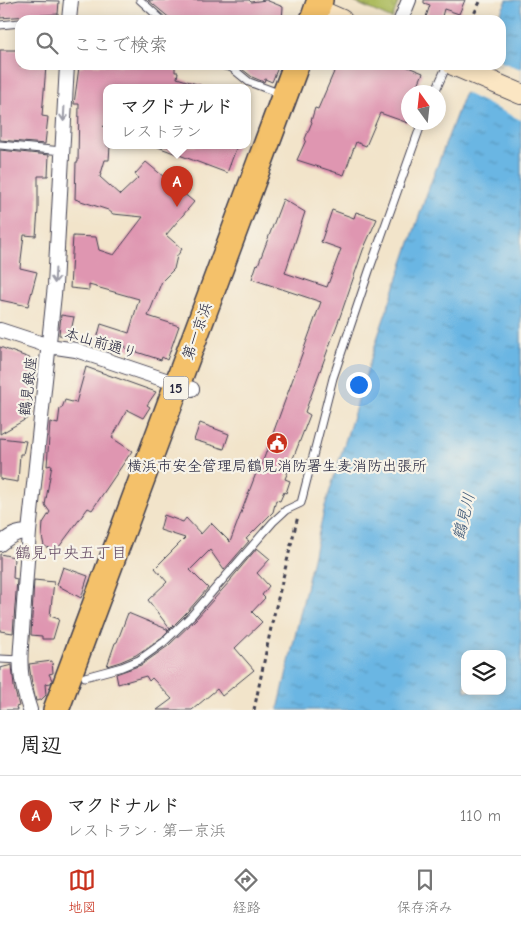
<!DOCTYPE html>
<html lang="ja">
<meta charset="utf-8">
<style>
:root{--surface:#fff;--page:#f2f2f2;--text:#222;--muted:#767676;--line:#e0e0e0;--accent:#c8321e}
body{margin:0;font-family:"Comic Neue","Klee One",sans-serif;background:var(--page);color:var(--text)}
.controls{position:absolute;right:15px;bottom:15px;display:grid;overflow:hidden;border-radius:10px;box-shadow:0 2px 12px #0003}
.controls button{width:45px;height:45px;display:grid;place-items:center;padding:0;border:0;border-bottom:1px solid var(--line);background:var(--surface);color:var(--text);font:25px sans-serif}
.compass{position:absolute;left:401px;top:85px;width:45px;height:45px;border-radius:50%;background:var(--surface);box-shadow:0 2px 12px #0003;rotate:345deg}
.you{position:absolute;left:358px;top:384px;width:18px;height:18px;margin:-12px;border:4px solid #fff;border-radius:50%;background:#1a73e8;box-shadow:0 0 0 8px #1a73e833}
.badge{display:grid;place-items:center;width:32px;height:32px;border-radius:50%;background:var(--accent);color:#fff;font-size:16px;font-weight:700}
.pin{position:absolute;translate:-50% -41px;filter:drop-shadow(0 1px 2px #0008)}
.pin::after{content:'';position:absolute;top:26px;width:18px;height:15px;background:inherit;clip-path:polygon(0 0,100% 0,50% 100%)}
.popup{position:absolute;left:103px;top:84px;width:148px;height:65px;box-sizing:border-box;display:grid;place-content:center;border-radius:10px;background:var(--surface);filter:drop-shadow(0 1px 4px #0005);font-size:16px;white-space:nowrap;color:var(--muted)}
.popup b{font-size:19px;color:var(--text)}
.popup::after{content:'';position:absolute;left:50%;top:100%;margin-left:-10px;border:10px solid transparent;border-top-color:var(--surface)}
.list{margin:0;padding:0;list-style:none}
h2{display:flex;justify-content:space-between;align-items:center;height:65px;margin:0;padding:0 20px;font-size:21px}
h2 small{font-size:16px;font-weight:400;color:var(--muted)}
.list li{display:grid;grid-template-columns:32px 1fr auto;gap:15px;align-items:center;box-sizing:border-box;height:80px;padding:0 20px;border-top:1px solid var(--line)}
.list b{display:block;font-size:19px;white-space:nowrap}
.list p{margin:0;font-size:16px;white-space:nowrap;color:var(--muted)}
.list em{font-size:16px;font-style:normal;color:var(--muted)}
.icon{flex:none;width:28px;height:28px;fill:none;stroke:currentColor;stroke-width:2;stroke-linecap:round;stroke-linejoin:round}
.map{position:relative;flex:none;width:521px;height:710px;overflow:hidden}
.search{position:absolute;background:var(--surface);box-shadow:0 2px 12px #0003;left:15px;right:15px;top:15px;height:55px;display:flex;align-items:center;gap:12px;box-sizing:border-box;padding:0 18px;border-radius:15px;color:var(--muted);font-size:19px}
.sheet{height:145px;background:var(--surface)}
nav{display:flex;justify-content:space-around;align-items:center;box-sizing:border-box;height:70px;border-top:1px solid var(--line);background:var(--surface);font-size:14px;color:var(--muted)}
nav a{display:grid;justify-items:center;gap:2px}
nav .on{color:var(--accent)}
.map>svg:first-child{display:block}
</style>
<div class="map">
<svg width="521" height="710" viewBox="0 0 521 710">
<defs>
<pattern id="grass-tufts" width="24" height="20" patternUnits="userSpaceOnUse" patternTransform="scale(1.25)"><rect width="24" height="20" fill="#adbc5e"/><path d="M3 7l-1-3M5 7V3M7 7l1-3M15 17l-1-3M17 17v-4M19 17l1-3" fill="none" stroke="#95a153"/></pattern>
<pattern id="water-ripples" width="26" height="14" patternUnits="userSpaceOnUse" patternTransform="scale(1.25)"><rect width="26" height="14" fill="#6ab6e3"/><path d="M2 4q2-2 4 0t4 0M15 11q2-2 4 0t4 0" fill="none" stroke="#5794b9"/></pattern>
</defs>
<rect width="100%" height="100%" fill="#f7f3e8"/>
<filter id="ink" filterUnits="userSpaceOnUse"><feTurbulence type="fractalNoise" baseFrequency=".02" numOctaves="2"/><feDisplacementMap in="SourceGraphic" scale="10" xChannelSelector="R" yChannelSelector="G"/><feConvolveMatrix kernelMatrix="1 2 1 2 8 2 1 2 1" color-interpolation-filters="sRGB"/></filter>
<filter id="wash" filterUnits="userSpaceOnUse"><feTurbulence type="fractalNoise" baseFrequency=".0096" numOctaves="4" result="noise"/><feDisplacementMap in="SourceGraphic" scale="20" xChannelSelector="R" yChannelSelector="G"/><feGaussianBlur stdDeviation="1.12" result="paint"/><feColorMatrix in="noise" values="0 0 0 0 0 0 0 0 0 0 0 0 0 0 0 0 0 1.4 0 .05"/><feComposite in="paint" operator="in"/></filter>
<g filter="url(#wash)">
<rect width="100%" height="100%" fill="#f2e4ca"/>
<!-- grass -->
<path fill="url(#grass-tufts)" stroke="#686f4c" d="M354 0H399L392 19 354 2Z"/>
<!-- water -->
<path fill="url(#water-ripples)" stroke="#466c8f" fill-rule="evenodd" d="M507 0H521V710H278L325 506 378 336 427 193 475 65H501V20H497ZM465 654H502V691H465Z"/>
<!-- pier -->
<path fill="#f2e4ca" d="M501 62 521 69V120L463 92 473 65H501Z"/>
<g id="blocks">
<!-- building -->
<path fill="#df96b1" d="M19 0 59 1 58 14 0 18V4Z
M148 0H249L251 2 266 0 283 7 282 20H172Z
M424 0H465L459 14 444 9 441 20H425L430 5 424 3Z
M0 50H20V66H46L42 116 48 117 45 144 0 140Z
M83 65 175 66V72H178L177 78 203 86 202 88H107V128L103 126 107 130V146H110L109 160H105L100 177 120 195 138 178 135 174 146 162 194 202 166 235 182 249 177 256 174 269 162 281 148 316 179 326 167 360 162 357 161 360 125 348 126 346 97 339 101 324 129 333 139 299 89 285V290L70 288 73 236 96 237 99 250 114 255 143 217 113 214 108 210 75 199 76 162H78L79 104H74L79 67H83Z
M237 65H279L272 82 265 79 264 82 252 77Z
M337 65H403L423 73 415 92H408V123L380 113 366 146 356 142 344 175 297 160 306 140 305 139 312 122 311 121 315 108 318 109Z
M158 146H237L227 173 158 147Z
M0 150 49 155 48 176H38V210L36 236 24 235 20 268 37 272 28 306 0 300Z
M283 199 305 212 285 273 327 287 341 249 321 242 332 210 354 218 356 212 377 219 363 250 341 314 305 412 310 415 285 479 290 481 286 493 284 492 280 501 276 500 273 512 246 539 249 541 224 570 210 550 190 570 208 588 188 611 170 629 148 600 167 582 155 568 185 538 160 530 164 515 183 522 186 518 201 534 211 523 230 542 258 468 260 469 321 302 252 279 257 264 258 265Z
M61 315 74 317 70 336 59 335Z
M0 347 32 359 31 362 34 363 27 386 31 387 27 406 29 407 28 418 0 434Z
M86 367 156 392 147 405 150 407 143 418 127 410 112 438 132 451 92 510 88 508 56 551 44 546 42 536 43 523 50 512 45 505 52 465 47 466 50 422 58 424 60 408H62L65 400 76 403Z
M200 423 229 434 224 449 194 440Z
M0 438 26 441 23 454H20L18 482 0 479Z
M257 548 270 559 257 573 269 586 262 595 265 598 252 612 262 622 235 648 254 670 222 696 217 689 192 710H157L172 699 152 678 149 681 146 676 118 684 116 674 141 665 168 646 196 619 231 580V579Z
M0 554 14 557 13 578 17 579 13 633 0 631Z
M63 567 88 576 81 598 57 585Z
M34 580 54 582 50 616 59 619 53 639H42V636L31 635Z
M128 613 169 630 161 638 136 655 120 662 107 666 115 643 117 642Z
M52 661 53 673 49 674 52 680 51 683 45 684 46 695 41 700 36 701 32 684 29 664Z
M12 665 14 687 19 706 16 707 17 710H0V668Z"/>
</g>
</g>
<g filter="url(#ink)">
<use href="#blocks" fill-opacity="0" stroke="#413f50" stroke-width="1"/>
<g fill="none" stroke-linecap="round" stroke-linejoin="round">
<!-- lane casing -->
<g stroke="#413f50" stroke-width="9">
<path id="lane" d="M140 0 162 20
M0 25 20 23
M221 65 232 68 249 82 281 94
M435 92 447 65
M0 145 62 151
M0 659 20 660
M85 677 122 667 139 660 164 642 192 615 273 522 286 510 301 503 333 378 369 271 422 122"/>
</g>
<!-- street casing -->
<g stroke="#413f50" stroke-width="16">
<path id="street" d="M69 20 71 0
M401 20 409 0
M0 330 49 346 76 350 192 389
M0 544C11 536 15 532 29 532
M30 710C22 686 19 671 21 646L29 532 55 285 67 65"/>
</g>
<!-- secondary casing -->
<g stroke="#413f50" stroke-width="22">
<path id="secondary" d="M318 7 326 13 342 20
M453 65 521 94"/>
</g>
<!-- highway casing -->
<g stroke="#413f50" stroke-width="28">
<path id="highway" d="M313 20 320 0
M56 710 296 65"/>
</g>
<!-- path -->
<path stroke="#413f50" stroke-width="3" stroke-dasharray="4 4" stroke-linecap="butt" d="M471 20 481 0
M254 710 272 623 298 516"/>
<!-- lane -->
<use href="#lane" stroke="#fff" stroke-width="7"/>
<!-- street -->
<use href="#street" stroke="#fff" stroke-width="14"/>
<!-- secondary -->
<use href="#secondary" stroke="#fbe6c3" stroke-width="20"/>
<!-- highway -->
<use href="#highway" stroke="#f4c16a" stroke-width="25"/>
</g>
<!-- one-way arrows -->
<defs><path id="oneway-shaft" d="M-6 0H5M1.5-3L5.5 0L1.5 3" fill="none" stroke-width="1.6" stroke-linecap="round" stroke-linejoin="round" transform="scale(1.25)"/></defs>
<g stroke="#9c9ca7">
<use href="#oneway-shaft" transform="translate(64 114) rotate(93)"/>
<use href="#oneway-shaft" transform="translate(55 276) rotate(93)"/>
</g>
</g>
<!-- icons -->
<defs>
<g id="civic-disc" transform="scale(1.125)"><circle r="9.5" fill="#c8321e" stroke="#f7f3e8"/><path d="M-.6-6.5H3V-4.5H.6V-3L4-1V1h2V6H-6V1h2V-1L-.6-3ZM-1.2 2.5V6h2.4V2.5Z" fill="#fff"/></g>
</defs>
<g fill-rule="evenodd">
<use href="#civic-disc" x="277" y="443"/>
</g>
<g text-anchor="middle" stroke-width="4.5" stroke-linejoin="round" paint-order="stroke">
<!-- shield labels -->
<rect fill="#f7f3e8" stroke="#62616f" stroke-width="1" x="163.5" y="376.5" width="25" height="23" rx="4"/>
<g font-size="14" font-weight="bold" fill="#22223b">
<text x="176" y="393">15</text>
</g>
<!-- street labels -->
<g font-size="15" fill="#22223b" stroke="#f7f3e8">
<text transform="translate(197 331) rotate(-70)" y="5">第一京浜</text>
<text transform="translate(101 343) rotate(16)" y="5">本山前通り</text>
<text transform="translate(28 386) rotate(-83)" y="5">鶴見銀座</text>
</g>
<!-- poi labels -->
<g font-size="15" fill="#22223b" stroke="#f7f3e8">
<text x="277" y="471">横浜市安全管理局鶴見消防署生麦消防出張所</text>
</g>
<!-- water labels -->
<g font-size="16" font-style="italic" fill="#3b5676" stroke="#f7f3e8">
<text transform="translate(463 516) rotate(-76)" y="6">鶴見川</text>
</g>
<!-- neighbourhood labels -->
<g font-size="16" fill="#644b64" stroke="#f7f3e8">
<text x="71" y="558">鶴見中央五丁目</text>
</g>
</g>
</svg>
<div class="controls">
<button><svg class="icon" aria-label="layers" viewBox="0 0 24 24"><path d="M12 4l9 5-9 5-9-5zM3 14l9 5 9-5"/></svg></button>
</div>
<svg class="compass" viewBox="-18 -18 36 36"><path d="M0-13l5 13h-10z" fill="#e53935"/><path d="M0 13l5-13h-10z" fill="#767676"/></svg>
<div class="you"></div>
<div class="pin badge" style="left:177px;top:207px">A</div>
<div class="popup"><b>マクドナルド</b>レストラン</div>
<div class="search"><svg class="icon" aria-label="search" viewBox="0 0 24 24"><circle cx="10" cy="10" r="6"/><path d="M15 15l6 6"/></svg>ここで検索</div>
</div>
<section class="sheet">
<h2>周辺<small></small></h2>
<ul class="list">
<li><span class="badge">A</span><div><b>マクドナルド</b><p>レストラン · 第一京浜</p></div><em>110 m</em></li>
</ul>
</section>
<nav>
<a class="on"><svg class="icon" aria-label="map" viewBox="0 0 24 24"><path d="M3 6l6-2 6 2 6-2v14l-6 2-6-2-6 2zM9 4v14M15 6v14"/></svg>地図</a>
<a><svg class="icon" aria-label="directions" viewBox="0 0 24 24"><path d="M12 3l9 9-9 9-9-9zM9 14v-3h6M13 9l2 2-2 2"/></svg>経路</a>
<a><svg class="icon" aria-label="saved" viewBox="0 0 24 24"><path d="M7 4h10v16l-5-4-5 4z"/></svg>保存済み</a>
</nav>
